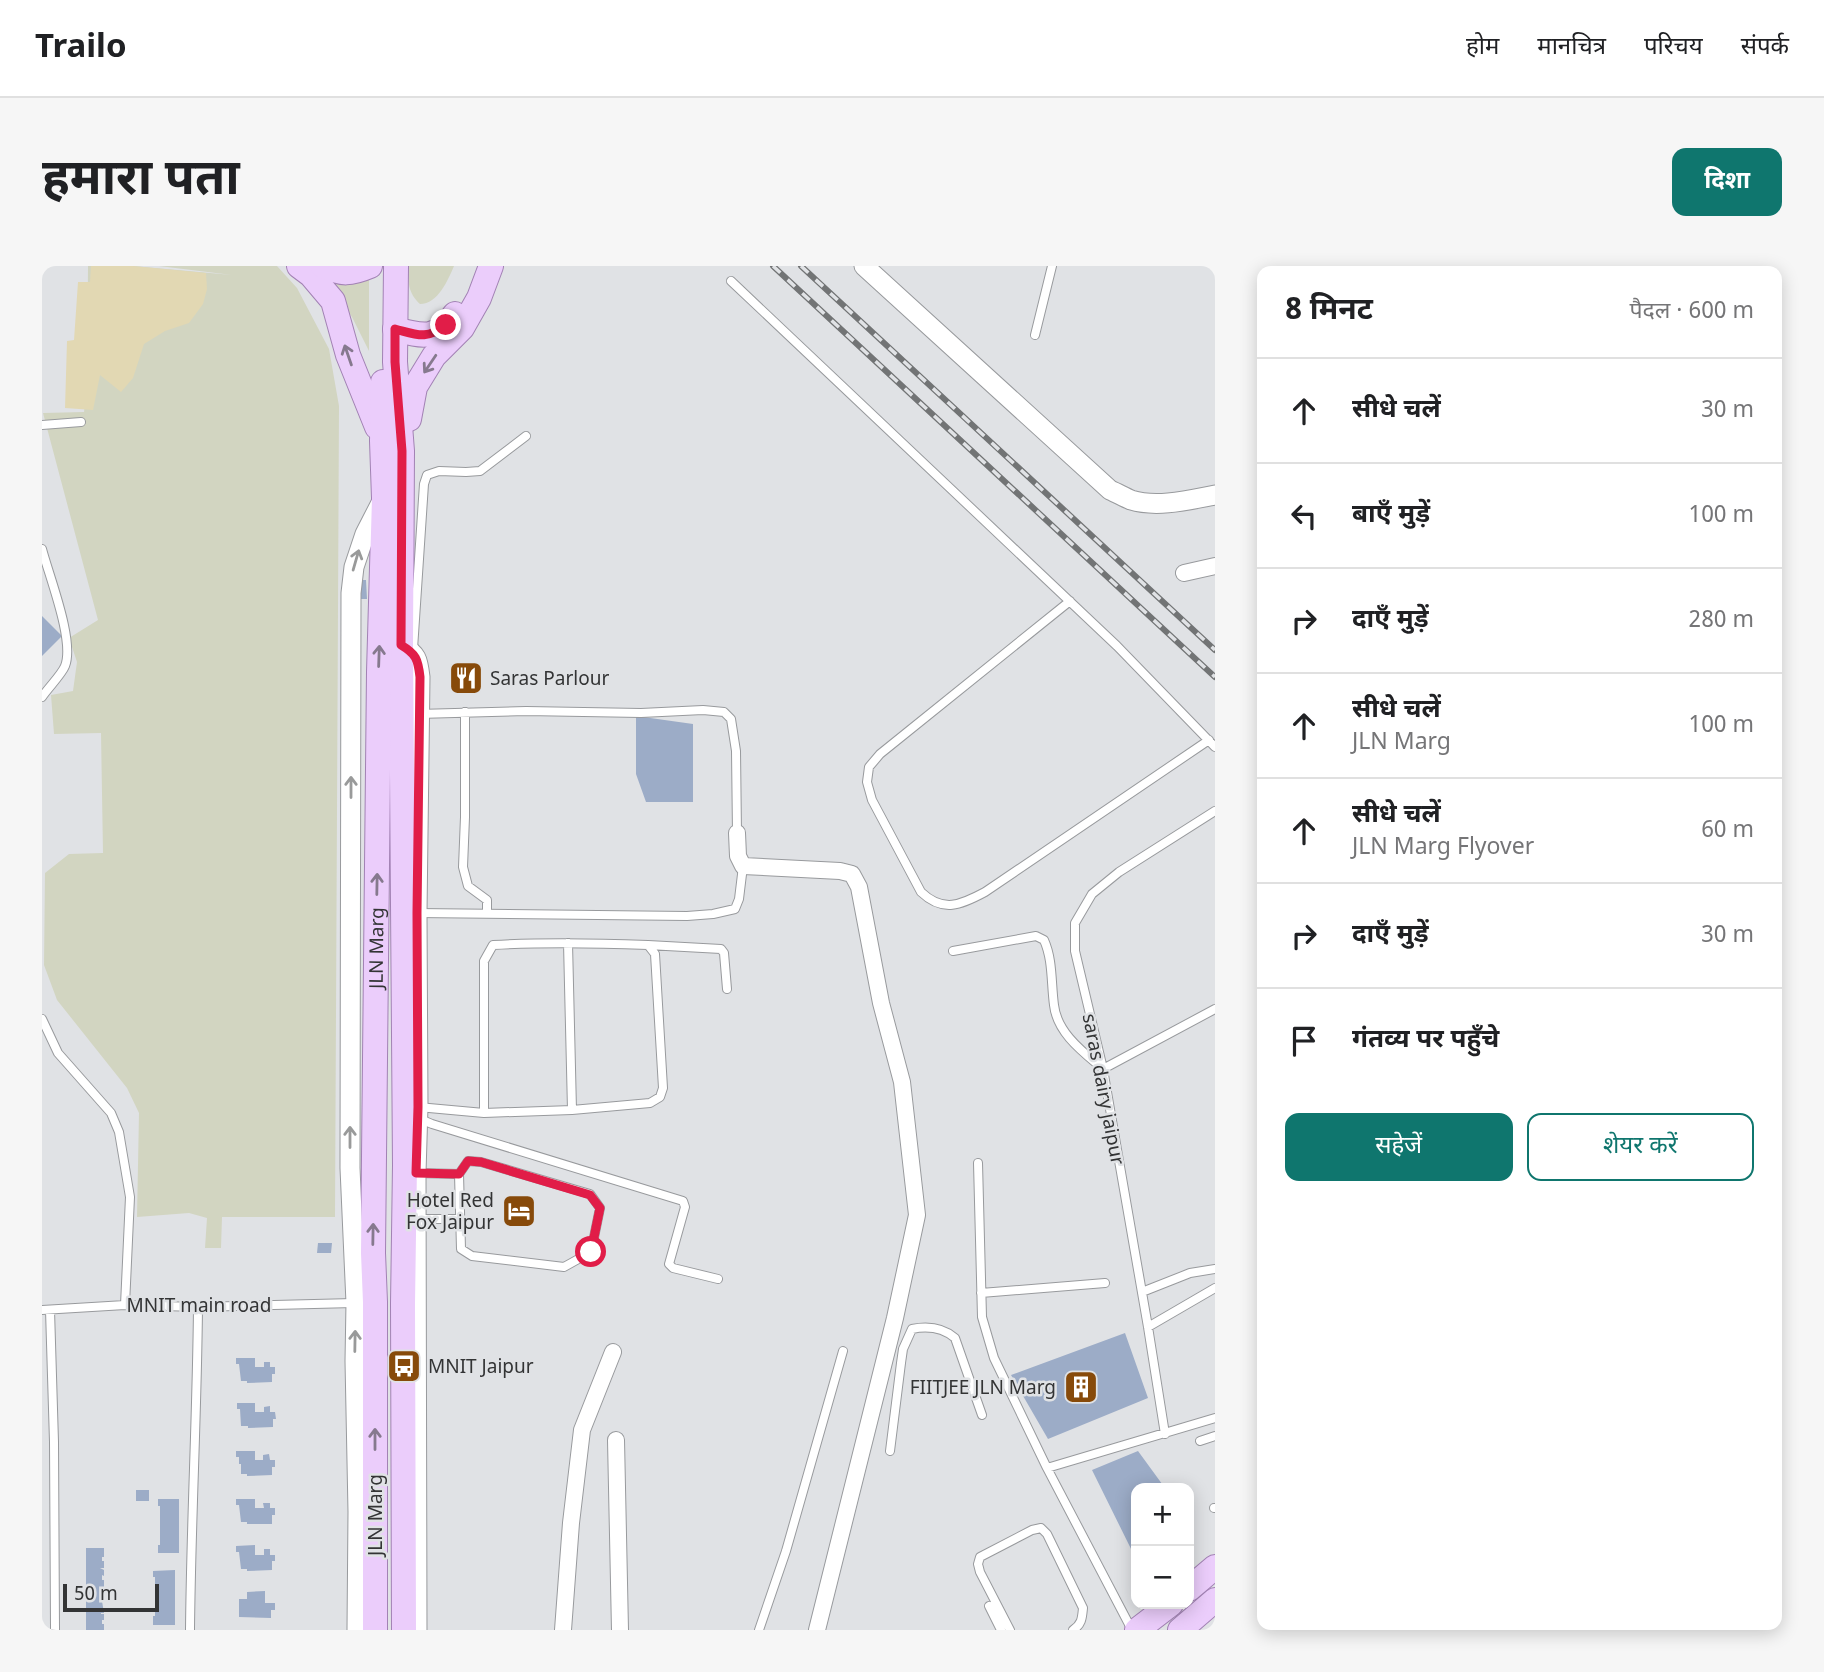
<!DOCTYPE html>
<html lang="hi">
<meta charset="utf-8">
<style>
:root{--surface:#fff;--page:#f6f6f6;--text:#202124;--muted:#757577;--line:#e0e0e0;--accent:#0f766e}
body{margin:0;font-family:Georgia,"Noto Sans Devanagari",serif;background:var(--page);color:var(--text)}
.controls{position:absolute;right:21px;bottom:21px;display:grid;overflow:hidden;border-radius:14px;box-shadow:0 4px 18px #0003}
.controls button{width:63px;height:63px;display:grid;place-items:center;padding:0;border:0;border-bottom:2px solid var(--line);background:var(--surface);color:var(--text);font:35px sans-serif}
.scale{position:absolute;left:21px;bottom:18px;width:96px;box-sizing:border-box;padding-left:7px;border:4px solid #333435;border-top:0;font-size:19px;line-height:24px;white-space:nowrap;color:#333435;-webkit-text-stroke:5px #e0e2e5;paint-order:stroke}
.stop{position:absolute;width:21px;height:21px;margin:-16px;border:5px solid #e11d48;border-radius:50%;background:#fff}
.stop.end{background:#e11d48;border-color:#fff;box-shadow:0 2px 7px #0008}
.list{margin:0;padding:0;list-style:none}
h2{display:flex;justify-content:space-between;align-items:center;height:91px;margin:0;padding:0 28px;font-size:30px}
h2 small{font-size:23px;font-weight:400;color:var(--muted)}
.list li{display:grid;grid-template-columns:46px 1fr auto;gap:21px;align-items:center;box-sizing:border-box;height:105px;padding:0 28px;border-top:2px solid var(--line)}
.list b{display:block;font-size:26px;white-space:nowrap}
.list p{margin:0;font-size:23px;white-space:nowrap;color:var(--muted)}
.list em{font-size:23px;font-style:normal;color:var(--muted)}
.actions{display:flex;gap:14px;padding:21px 28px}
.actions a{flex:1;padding:16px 0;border:2px solid var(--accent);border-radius:14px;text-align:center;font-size:24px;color:var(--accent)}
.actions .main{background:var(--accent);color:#fff}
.icon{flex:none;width:38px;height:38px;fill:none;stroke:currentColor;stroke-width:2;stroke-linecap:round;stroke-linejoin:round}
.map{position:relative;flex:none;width:1173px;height:1364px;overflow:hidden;border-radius:14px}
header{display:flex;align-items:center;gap:42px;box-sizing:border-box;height:98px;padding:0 35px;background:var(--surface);border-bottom:2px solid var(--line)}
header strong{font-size:33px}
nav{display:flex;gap:38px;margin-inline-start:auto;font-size:24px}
.intro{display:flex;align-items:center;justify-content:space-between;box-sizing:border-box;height:168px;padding:0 42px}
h1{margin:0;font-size:49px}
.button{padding:18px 32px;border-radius:14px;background:var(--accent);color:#fff;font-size:24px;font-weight:700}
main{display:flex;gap:42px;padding:0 42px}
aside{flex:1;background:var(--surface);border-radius:14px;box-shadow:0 4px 18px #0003}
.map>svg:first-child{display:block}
</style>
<header>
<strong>Trailo</strong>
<nav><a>होम</a><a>मानचित्र</a><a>परिचय</a><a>संपर्क</a></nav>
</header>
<div class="intro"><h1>हमारा पता</h1><a class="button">दिशा</a></div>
<main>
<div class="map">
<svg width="1173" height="1364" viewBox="0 0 1173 1364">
<rect width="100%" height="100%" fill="#e0e2e5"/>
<!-- green -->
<path fill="#d2d5c1" d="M46 0H91L190 9 117 0H235L255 22 287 83 297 140 293 951H180L179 982H163L165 952 147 947 95 951 97 847 85 822 15 734 2 699 3 607 27 588 61 587 59 467 12 468 9 429 31 425 35 396 27 372 56 354 1 147 42 146 45 118Z
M366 0H412C406 14 396 38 378 38 366 27 366 16 366 0Z
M327 8V85L310 51 283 11C305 22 306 21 327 8Z"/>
<!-- sand -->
<path fill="#e2d8b3" d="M49 0H91L164 7 165 23 161 38 147 57 123 65 102 78 91 112 79 126 58 109 51 144 23 142 25 75 32 74 36 16H48Z"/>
<!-- building -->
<path fill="#9cacc7" d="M318 314H324L325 333H319Z
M0 350 20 370 0 390Z
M594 450 651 458V536H604L594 508Z
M276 977H290L289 987H275Z
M1083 1067 1106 1132 1006 1173 969 1109Z
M194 1092H213V1101H222V1096H228V1101H233V1108H230V1116L205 1117V1115H199L197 1098H194Z
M195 1137H213V1146H222V1141L228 1140V1146H233L234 1153H231V1161L206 1162V1160H199L198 1143H195Z
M194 1185H213V1194H221V1189L227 1188 228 1194H233V1201H230V1209L205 1210V1208H199V1198H197V1191H194Z
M1096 1185 1123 1222H1094V1293L1050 1204Z
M94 1224H107V1235H94Z
M116 1233H137V1287H116V1279H118V1240H116Z
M194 1233H213V1242H222L221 1237H228V1242H233V1249H230V1258H205V1256H199L197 1239H194Z
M213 1279V1289H222V1283H228V1289H233V1295H230V1304L205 1305V1303H199L197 1286H194V1280Z
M44 1282H62V1291H60V1295H62V1302H58L62 1304V1310L60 1309V1314H62V1335H60L62 1347H59V1348H62V1354H60V1358H62V1364H44V1326H50V1323H44Z
M133 1304V1359H111V1350H113V1311H111V1305Z
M223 1325V1337H233V1344H229V1352L197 1351V1333H205V1326Z"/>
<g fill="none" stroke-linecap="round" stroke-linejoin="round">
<!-- service casing -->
<g stroke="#989a9d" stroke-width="10">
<path id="service" d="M689 15 1075 380 1173 481
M993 69 1010 0
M0 159 39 156
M0 283C7 310 33 375 23 400 20 408 6 422 0 431
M1028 335 838 488 827 501 825 516 830 534 879 626C901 647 919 639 943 626L1167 474
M371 383 382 218 385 209 397 205 424 206 438 205 484 170
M423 446V551L421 601 426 620 445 634V647
M376 448 484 445 599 447 661 444 682 446 689 453 694 485 695 567
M374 647 645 650 671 648 693 643 697 633 701 600
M526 677 530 844
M606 679 679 683 682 687 685 723
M911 685 994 670 1002 674C1011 694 1009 717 1012 739 1015 767 1041 786 1061 803L1173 743
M0 753 16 787 69 847 77 866 88 931 83 1039
M376 841 442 847 530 844 608 837 618 831 621 822 613 688 606 679C554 677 503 676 451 679L442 695V847
M378 853 390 858 641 935 643 941 627 998 631 1002 676 1013
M426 895 439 896 548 928 558 942 549 986 522 1001 430 990 419 983 417 908Z
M936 897 940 1051 952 1092 1005 1202 1173 1152
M375 907 417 908
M375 953H418
M1100 1026 1148 1007 1173 1003
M939 1027 1063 1017
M0 1044 83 1039 156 1041 312 1037
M8 1044 12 1176 13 1364
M1106 1061 1173 1022
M1123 1168 1106 1061 1061 803 1033 685V657L1050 628 1077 606 1173 545
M1158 1175 1173 1170
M848 1185 859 1097 861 1083 870 1063C885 1060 900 1061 913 1072L940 1149
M1005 1202 1090 1364
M1172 1242H1173
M947 1340 959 1364
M148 1364C149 1256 155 1149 156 1041
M717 1364 744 1285 801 1085
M968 1364 938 1306 936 1298 938 1291 990 1264 999 1262 1005 1268 1041 1342C1040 1352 1040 1358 1031 1364"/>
</g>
<!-- minor casing -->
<g stroke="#989a9d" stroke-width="18">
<path id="minor" d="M1142 307 1173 300
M695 567 696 590 701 600 798 605 810 608 817 621 839 737 860 816 875 949 853 1052 775 1364
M574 1174 578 1364
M521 1364 529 1257 540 1164 571 1086"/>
</g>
<!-- tertiary casing -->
<g stroke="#989a9d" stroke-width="21">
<path id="tertiary" d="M822 0 1068 224C1075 227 1082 231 1089 234 1115 242 1147 234 1173 229
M359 379C375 388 376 393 378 411L375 647 376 841 374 907 375 1364
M315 1364 316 1246 313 1095 314 1037 308 902 309 327 312 301 323 268 341 233"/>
</g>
<!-- primary casing -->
<g stroke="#a282b4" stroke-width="26">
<g id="primary">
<path d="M257 0 269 9 291 35 306 89 335 161"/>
<path d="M281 0C300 9 309 8 328 0"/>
<path d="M354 0 353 96 360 185 359 379 363 899 361 1038 362 1364"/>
<path d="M353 63C382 71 394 74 413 48"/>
<path d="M367 153 373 121 392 90 420 62 437 32 449 0"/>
<path d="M1147 1323 1173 1301"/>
<path id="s1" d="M333 1364V1036L331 987 337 406 342 232 340 175 341 116"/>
<path d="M1095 1364 1129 1338"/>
<path d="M1138 1364 1173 1334"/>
</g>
</g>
<!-- service -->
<use href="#service" stroke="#fff" stroke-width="8"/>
<!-- minor -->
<use href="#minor" stroke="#fff" stroke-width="16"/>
<!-- tertiary -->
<use href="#tertiary" stroke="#fff" stroke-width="19"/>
<!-- primary -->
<use href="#primary" stroke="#ebcdfb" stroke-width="24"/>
<!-- rail casing -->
<g stroke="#727475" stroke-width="6">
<path id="rail" d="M731 0 1173 411
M759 0 1173 384"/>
</g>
<!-- rail -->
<use href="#rail" stroke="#e0e2e5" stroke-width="3.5" stroke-dasharray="10" stroke-linecap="butt"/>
</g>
<!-- one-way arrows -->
<defs><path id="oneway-shaft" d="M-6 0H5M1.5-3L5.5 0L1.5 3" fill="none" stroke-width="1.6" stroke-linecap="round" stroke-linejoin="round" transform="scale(1.75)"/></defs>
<g stroke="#86798e">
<use href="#oneway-shaft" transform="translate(306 89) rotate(-109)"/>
<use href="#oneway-shaft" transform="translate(388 98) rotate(124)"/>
<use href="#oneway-shaft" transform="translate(337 390) rotate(-88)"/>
<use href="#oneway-shaft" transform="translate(335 618) rotate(-89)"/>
<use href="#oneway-shaft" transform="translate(331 968) rotate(-89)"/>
<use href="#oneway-shaft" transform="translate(333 1173) rotate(-90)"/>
</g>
<g stroke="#999a9a">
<use href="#oneway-shaft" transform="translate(314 294) rotate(-74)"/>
<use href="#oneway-shaft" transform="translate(309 521) rotate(-90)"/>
<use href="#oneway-shaft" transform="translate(308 871) rotate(-90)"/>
<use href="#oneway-shaft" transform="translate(313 1075) rotate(-89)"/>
</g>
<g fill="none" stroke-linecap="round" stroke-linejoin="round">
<!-- route -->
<path stroke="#e11d48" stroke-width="9" d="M404 59C384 74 376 69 353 63V96L360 185 359 379C374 388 376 393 378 411L375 647 376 841 374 907 417 908 426 895 439 896 548 929 558 942 549 986"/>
</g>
<!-- icons -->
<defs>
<g id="restaurant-square" transform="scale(1.75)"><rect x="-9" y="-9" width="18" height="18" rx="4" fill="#874a0a" stroke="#e0e2e5"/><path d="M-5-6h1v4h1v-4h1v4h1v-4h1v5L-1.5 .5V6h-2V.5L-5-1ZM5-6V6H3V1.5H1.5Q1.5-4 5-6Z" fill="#fff"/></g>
<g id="hotel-square" transform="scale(1.75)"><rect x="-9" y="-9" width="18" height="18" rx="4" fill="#874a0a" stroke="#e0e2e5"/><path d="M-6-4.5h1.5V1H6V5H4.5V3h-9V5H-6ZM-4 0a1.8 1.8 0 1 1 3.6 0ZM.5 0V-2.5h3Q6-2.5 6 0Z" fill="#fff"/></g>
<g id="bus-square" transform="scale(1.75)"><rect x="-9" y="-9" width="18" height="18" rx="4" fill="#874a0a" stroke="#e0e2e5"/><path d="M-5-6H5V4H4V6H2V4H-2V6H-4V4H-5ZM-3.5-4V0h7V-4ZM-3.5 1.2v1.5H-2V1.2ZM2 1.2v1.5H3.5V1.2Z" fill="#fff"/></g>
<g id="building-square" transform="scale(1.75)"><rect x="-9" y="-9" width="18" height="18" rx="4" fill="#874a0a" stroke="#e0e2e5"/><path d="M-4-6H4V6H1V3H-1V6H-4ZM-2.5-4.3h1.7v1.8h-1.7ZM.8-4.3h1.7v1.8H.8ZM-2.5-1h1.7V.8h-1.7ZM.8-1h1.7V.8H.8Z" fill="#fff"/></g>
</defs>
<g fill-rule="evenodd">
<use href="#restaurant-square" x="424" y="412"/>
<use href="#hotel-square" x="477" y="945"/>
<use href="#bus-square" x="362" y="1100"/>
<use href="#building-square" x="1039" y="1121"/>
</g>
<g text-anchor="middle" stroke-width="5" stroke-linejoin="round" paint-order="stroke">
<!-- poi labels -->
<g font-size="19" fill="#333435" stroke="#e0e2e5" text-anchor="start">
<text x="448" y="419">Saras Parlour</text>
<text x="452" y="941" text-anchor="end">Hotel Red<tspan x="452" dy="22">Fox Jaipur</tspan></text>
<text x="386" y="1107">MNIT Jaipur</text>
<text x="1014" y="1128" text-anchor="end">FIITJEE JLN Marg</text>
</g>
<!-- street labels -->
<g font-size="19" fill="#333435" stroke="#e0e2e5">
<text dy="7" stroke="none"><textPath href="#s1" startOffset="682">JLN Marg</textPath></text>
<text transform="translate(1062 823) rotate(79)" y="7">saras dairy jaipur</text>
<text x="157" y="1046">MNIT main road</text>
<text transform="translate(333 1249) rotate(-90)" y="7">JLN Marg</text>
</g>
</g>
</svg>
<div class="controls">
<button>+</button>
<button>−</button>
</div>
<div class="scale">50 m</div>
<div class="stop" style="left:549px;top:986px"></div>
<div class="stop end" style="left:404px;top:59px"></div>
</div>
<aside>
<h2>8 मिनट<small>पैदल · 600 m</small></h2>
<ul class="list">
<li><svg class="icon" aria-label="ahead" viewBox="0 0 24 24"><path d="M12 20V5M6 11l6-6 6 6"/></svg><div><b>सीधे चलें</b></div><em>30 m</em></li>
<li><svg class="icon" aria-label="left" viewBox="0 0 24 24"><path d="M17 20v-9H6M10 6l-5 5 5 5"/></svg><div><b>बाएँ मुड़ें</b></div><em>100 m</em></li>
<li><svg class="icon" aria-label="right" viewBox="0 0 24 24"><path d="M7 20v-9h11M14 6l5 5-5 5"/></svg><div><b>दाएँ मुड़ें</b></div><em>280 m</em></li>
<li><svg class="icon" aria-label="ahead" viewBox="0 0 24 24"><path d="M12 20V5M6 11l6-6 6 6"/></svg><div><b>सीधे चलें</b><p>JLN Marg</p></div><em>100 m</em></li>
<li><svg class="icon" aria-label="ahead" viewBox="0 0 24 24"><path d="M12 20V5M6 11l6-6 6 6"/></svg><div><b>सीधे चलें</b><p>JLN Marg Flyover</p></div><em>60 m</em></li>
<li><svg class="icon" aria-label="right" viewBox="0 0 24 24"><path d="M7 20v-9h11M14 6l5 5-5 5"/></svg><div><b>दाएँ मुड़ें</b></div><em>30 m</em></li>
<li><svg class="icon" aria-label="arrive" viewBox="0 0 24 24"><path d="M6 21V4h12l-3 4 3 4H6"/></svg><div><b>गंतव्य पर पहुँचे</b></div></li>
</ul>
<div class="actions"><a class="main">सहेजें</a><a>शेयर करें</a></div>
</aside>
</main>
